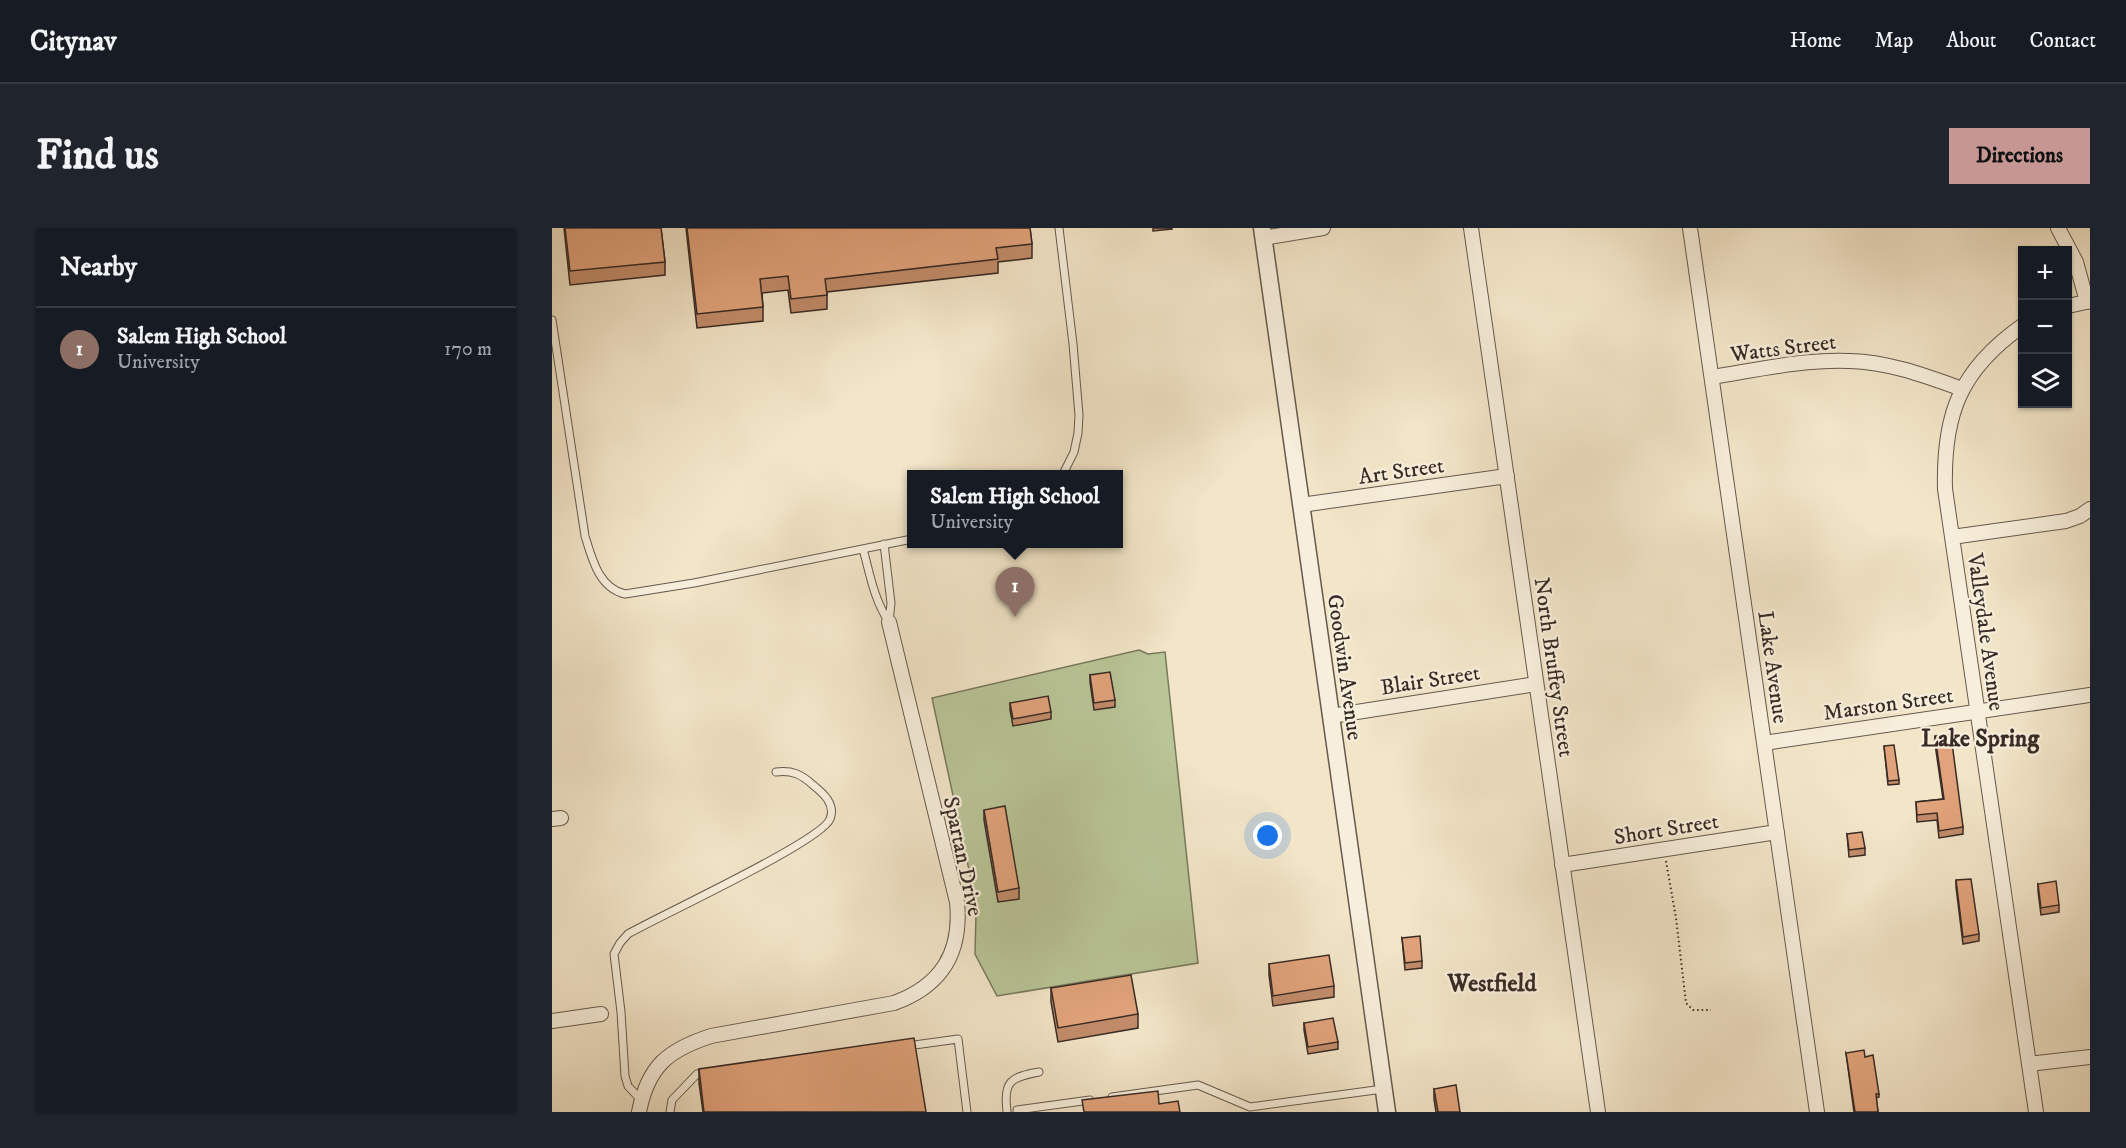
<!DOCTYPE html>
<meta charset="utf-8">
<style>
:root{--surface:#171b24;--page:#20242c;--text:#f1f3f6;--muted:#9ea1a6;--line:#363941;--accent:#c59692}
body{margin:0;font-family:"IM FELL DW Pica",serif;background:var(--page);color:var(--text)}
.controls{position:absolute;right:18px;top:18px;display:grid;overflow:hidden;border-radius:0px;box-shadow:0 2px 4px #0004}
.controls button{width:54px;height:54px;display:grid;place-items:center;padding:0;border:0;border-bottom:2px solid var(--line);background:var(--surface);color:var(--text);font:30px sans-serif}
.you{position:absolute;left:716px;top:608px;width:21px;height:21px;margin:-15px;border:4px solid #fff;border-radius:50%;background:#1a73e8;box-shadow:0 0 0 9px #1a73e833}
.badge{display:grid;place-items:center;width:39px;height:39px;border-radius:50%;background:var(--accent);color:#fff;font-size:20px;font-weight:700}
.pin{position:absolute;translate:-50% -50px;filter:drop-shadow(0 2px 3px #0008)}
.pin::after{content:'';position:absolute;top:32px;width:21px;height:18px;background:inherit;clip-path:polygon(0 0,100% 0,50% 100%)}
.popup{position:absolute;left:355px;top:242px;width:216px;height:78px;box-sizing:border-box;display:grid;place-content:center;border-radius:0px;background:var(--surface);filter:drop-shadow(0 2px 4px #0005);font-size:20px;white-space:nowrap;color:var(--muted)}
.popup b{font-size:22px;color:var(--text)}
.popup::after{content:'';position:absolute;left:50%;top:100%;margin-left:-12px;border:12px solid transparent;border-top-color:var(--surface)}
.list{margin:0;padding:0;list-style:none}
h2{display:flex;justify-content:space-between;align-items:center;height:78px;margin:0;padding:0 24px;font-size:26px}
h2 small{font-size:20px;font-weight:400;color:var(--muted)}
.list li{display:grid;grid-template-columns:39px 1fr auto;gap:18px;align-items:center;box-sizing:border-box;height:84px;padding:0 24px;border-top:2px solid var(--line)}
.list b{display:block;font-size:22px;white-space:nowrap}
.list p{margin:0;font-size:20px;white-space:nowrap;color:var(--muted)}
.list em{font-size:20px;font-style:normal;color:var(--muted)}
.icon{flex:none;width:33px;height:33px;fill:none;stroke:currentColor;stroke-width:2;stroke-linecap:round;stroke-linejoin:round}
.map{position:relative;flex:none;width:1538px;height:884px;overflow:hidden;border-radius:0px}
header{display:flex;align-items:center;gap:36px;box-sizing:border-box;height:84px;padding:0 30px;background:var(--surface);border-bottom:2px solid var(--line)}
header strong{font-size:28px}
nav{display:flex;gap:33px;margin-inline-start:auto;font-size:21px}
.intro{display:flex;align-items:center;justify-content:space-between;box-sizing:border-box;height:144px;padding:0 36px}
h1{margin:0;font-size:42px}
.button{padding:15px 27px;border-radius:0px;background:var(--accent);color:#111;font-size:21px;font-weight:700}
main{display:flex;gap:36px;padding:0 36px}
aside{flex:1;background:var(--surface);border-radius:0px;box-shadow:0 2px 4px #0004}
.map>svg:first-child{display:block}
</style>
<header>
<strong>Citynav</strong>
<nav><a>Home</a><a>Map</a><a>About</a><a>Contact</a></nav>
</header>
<div class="intro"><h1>Find us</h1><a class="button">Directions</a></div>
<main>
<aside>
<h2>Nearby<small></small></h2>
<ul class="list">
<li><span class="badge" style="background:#8d6e63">1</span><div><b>Salem High School</b><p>University</p></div><em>170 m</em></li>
</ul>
</aside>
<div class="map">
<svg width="1538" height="884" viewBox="0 0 1538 884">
<rect width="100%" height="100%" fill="#f2e5c8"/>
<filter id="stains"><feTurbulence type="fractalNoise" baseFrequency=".00333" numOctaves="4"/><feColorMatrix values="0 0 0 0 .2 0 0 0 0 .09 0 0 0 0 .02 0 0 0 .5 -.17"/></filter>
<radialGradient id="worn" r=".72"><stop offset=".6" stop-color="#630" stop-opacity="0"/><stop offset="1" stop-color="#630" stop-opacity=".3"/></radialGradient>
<!-- green -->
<path fill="#b9c597" stroke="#78785e" stroke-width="1.5" d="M587 422 596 426 613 424 646 735 445 768 423 726 424 685 422 665 380 470Z"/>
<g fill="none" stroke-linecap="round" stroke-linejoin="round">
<!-- service casing -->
<g stroke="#665a4e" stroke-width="9">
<path id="service" d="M507 0 521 116 527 187 526 205 522 224 511 246
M0 92 33 308C40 331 47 360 73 366L142 355 360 311
M332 316 339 375 337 394
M311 321C318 346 322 372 337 394
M355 818 406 811 415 884
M560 869 646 857 698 879 831 861
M89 872 76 858 73 848 69 784 62 726 68 715 76 706C107 688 270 613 278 591 284 576 271 565 261 557 249 546 240 542 224 544
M455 883C451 853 459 849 487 844
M118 884 120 872 145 846 154 845
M465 884V882L538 872"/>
</g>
<!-- minor casing -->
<g stroke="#665a4e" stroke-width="16">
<path id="minor" d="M919 0 1046 884
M1138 0 1265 884
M1506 0 1524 34 1535 74
M711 10 771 0
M1516 78 1538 73
M1470 98C1408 142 1391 186 1393 261L1484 884
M1160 149C1205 142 1252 131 1298 133 1337 134 1374 148 1410 161
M749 277 955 248
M1400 309 1514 293 1528 288 1538 281
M779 488 984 456
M1212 515 1538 467
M0 591 9 590
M1010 637 1225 604
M0 793 49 786
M1477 836 1538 829
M87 884C96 838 116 822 159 808L342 775C389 758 410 725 405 674L337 394"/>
</g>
<!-- tertiary casing -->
<g stroke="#665a4e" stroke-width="19">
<path id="tertiary" d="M710 0 835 884"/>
</g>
<!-- path -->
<path stroke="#382b25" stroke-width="2" stroke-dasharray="1.5 3" stroke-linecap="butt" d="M1114 633 1124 690 1134 775 1141 782H1159"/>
<!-- service -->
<use href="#service" stroke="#f7eedb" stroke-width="7"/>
<!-- minor -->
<use href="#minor" stroke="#f7eedb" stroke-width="14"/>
<!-- tertiary -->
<use href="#tertiary" stroke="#f7eedb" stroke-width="16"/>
</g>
<!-- wall -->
<path fill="#c28c6a" stroke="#382b25" stroke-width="1.5" d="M12 0H109L113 34V47L18 57Z
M134 0H478L480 16V30L446 34V45L275 64V81L239 85 236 62 210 65 211 79V93L145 100Z
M601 0H620V1L601 3Z
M538 447 563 472V479L542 482 538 454Z
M458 475 499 484V491L461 498 458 482Z
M1383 508 1411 599V606L1387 610 1385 592 1365 594 1364 574 1391 571 1383 516Z
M1332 518 1347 552V556L1336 557Z
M432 582 467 660V671L446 674 432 592Z
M1295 606 1313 620V627L1297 629Z
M1404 652 1427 706V713L1411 716 1404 659Z
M1486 656 1507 677V684L1489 687 1486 663Z
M850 710 870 733V740L853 742Z
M717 736 782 758V769L721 778 717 747Z
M499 760 586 786V800L506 814 499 774Z
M752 795 786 814V821L756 826 752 802Z
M1294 825 1327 866V869L1324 870 1326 884H1302Z
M147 841 374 884H151L147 855Z
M882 861 908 884H884L882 871Z"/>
<!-- building -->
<path fill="#e1a37b" stroke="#382b25" stroke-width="1.5" d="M13 0H109L113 34 18 43Z
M135 0H478L480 16 444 20 446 31 273 51 275 67 239 71 236 48 208 51 211 79 145 86Z
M558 444 563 472 542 475 538 447Z
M496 468 499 484 461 491 458 475Z
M1399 507 1411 599 1387 603 1385 585 1365 587 1364 574 1392 571 1383 508Z
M1342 517 1347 552 1336 553 1332 518Z
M453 578 467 660 446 664 432 582Z
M1310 604 1313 620 1297 622 1295 606Z
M1419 651 1427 706 1411 709 1404 652Z
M1504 653 1507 677 1489 680 1486 656Z
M868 708 870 733 853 735 850 710Z
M777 727 782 758 721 768 717 736Z
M579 747 586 786 506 800 499 760Z
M781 790 786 814 756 819 752 795Z
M362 810 374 884H152L147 841Z
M1312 822 1313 829 1321 827 1327 866H1324L1326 884H1303L1294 825Z
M904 857 908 884H886L882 861Z
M606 863 607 876 626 873 628 884H532L530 872Z"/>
<g text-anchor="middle" stroke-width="4.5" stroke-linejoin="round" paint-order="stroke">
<!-- street labels -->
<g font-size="22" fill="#382b25" stroke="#f7eedb">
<text transform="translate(1231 119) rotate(-7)" y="8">Watts Street</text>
<text transform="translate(849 242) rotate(-8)" y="8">Art Street</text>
<text transform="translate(1435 404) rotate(82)" y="8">Valleydale Avenue</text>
<text transform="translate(794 439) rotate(82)" y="8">Goodwin Avenue</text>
<text transform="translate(1003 439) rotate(82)" y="8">North Bruffey Street</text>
<text transform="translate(1222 439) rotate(82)" y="8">Lake Avenue</text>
<text transform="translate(878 451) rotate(-9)" y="8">Blair Street</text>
<text transform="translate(1336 475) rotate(-8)" y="8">Marston Street</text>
<text transform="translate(1114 600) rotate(-9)" y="8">Short Street</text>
<text transform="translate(412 628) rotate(78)" y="8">Spartan Drive</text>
</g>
<!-- neighbourhood labels -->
<g font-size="24" font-weight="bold" fill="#382b25" stroke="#f7eedb">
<text x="1428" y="518">Lake Spring</text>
<text x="940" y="763">Westfield</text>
</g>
</g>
<rect width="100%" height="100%" filter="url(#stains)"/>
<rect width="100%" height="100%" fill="url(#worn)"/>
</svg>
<div class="controls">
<button>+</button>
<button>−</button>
<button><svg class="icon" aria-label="layers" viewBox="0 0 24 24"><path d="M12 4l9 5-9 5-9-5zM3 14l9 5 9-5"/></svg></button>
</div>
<div class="you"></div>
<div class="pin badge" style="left:463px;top:389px;background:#8d6e63">1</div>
<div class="popup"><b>Salem High School</b>University</div>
</div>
</main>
